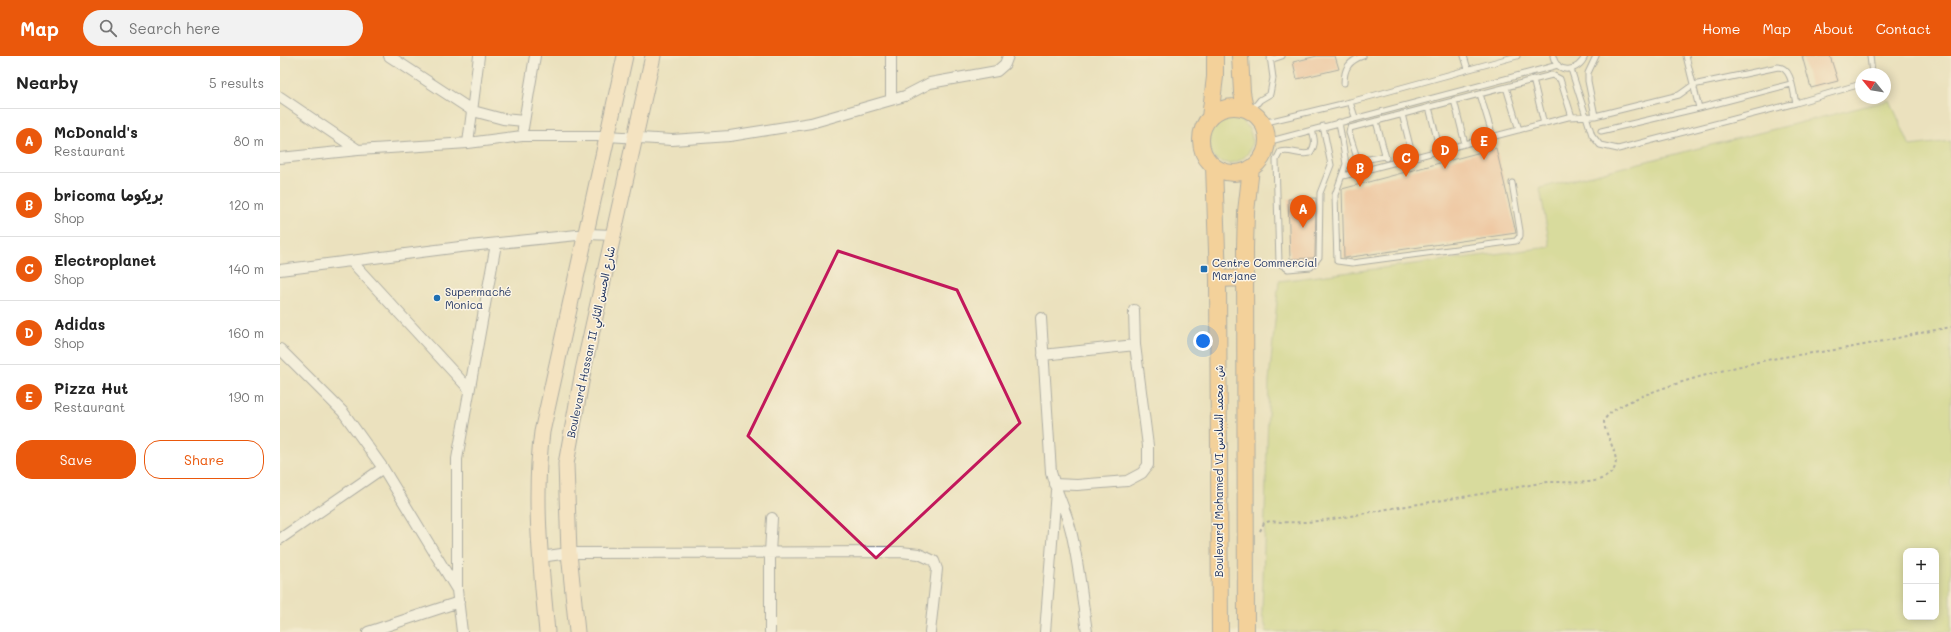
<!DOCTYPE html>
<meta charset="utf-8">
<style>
:root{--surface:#fff;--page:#f2f2f2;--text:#222;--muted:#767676;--line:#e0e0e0;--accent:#ea580c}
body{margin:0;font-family:Mali,"Playpen Sans Arabic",sans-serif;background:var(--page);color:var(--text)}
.controls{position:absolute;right:12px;bottom:12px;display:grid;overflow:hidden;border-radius:8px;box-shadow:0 2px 10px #0003}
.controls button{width:36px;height:36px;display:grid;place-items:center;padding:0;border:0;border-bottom:1px solid var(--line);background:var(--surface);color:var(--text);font:20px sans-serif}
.compass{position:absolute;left:1575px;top:12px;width:36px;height:36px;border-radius:50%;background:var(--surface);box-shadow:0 2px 10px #0003;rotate:300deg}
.you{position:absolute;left:923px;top:285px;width:14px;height:14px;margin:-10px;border:3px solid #fff;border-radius:50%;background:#1a73e8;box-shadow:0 0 0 6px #1a73e833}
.badge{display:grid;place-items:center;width:26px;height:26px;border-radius:50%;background:var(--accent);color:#fff;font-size:13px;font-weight:700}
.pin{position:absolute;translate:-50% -33px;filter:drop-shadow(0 1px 2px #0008)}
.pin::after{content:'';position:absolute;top:21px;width:14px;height:12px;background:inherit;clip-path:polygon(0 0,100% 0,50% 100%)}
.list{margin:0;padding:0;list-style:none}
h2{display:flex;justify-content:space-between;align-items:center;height:52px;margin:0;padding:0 16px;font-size:17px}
h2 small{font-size:13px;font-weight:400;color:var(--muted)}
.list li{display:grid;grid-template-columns:26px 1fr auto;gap:12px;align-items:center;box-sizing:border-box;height:64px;padding:0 16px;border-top:1px solid var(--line)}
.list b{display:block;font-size:15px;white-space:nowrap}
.list p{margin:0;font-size:13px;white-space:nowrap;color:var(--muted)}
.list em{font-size:13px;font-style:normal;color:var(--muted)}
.actions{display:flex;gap:8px;padding:12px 16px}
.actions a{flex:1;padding:9px 0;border:1px solid var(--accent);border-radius:16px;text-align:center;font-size:14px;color:var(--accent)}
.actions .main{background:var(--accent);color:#fff}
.icon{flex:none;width:22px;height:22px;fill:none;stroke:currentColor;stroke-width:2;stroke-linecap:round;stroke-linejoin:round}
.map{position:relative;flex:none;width:1671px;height:576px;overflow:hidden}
header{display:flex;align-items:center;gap:24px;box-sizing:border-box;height:56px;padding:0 20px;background:var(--accent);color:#fff}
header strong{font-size:19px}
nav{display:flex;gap:22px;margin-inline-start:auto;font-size:14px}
.search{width:280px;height:36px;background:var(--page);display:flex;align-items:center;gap:10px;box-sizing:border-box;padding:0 14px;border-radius:22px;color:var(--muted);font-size:15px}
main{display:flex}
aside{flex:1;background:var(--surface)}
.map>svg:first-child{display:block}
</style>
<header>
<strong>Map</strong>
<div class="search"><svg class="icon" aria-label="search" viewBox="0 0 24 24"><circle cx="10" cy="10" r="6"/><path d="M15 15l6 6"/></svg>Search here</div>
<nav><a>Home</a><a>Map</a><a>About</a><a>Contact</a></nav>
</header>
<main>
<aside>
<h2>Nearby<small>5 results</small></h2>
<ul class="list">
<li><span class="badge">A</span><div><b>McDonald's</b><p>Restaurant</p></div><em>80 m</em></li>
<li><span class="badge">B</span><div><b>bricoma بريكوما</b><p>Shop</p></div><em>120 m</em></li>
<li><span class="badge">C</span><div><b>Electroplanet</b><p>Shop</p></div><em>140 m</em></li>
<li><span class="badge">D</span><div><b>Adidas</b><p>Shop</p></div><em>160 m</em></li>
<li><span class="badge">E</span><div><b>Pizza Hut</b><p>Restaurant</p></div><em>190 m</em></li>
</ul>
<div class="actions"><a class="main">Save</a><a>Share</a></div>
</aside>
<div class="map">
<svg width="1671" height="576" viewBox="0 0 1671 576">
<rect width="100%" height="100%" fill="#fcf5e5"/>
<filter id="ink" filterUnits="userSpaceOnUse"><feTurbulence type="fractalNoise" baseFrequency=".025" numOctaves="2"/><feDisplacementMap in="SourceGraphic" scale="8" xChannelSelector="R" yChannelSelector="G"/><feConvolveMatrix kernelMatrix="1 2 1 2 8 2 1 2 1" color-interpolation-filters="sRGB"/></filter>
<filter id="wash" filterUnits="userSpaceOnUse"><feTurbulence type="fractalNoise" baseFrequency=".012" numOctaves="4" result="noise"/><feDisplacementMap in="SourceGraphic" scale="16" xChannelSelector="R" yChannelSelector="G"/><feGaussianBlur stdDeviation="0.9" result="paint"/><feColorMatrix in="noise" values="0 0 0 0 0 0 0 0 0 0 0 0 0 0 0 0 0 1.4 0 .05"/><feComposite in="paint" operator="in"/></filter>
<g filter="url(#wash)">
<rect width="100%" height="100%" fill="#ebe1be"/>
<!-- green -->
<path fill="#c2d274" stroke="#6e8069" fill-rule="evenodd" d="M1610 44 1630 90 1671 85V576H987L982 557 989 325 999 225 1270 191 1260 132ZM1626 495H1656V561H1626Z
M926 84a23 23 0 1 1 46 0a23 23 0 1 1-46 0Z"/>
<g id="blocks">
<!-- building -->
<path fill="#f3a983" d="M1037 0H1055L1059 13 1017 23 1013 6Z
M1522 0H1550L1558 25 1531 32Z
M1216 92 1236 177 1064 202 1062 133Z
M1036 142 1035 200 1033 202 1010 203 1008 143Z"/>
</g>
</g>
<g filter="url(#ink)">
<use href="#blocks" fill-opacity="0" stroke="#646d80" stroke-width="1"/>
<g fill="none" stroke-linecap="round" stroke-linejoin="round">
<!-- service casing -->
<g stroke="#646d80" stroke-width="7">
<path id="service" d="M1184 0 1188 13
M1273 0C1277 19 1299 16 1305 0
M1406 0 1419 52
M1590 0 1592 18
M990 4 1002 0
M1291 13 1312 79 1320 89 1338 93 1516 47 1581 28
M1253 23 1264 68
M1064 27C1064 12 1069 5 1083 0
M1226 31 1239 74
M1200 38 1213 81
M1174 44 1185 88
M1070 46 1075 61
M1149 51 1160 95
M971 55 980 44 990 38 993 22 990 0
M1122 58 1133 102
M1315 60 1308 25V17L1316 0
M1096 65 1106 102
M1059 66 1066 108 1055 139 1057 205 1072 207 1236 185 1240 180V175L1232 127
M983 67 1070 46 1237 0
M1032 74C1035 84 1036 89 1030 97 1019 100 1011 93 1000 96L996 104 999 207 1008 213 1031 211 1039 201 1040 137 1051 109 1043 70
M1321 75 1419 52 1511 28
M987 86 1278 9
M1105 100 1078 105 1069 77 1070 72 1272 19 1280 23 1292 61
M1063 120 1288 61 1315 60 1399 39 1413 29 1498 11C1512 11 1513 36 1516 47"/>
</g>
<!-- minor casing -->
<g stroke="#646d80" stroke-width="12">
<path id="minor" d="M109 0 193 55 223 63 244 65
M0 41 78 94
M611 44V0
M243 72 255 0
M188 87 199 0
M0 102 78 94 188 87 242 80H327L392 84 450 80 531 67 625 40 650 27 717 15 725 8 728 0
M72 206 189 333
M0 214 180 191 307 178 334 179
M761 262 771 416C776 436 786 454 791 475 799 508 802 542 807 576
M0 293 63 356 103 412 177 534 182 576
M763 299 855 289
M774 428 797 429 847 425 862 417 868 409V390L855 289 854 254
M0 483 103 412
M260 501 289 497 621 496 639 498 654 505 657 513 650 576
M177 534V403L216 188
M88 576 179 546
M490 576V497L492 462
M765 576 776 435"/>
</g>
<!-- secondary casing -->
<g stroke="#646d80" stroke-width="17">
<path id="secondary" d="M267 576C261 510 253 442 262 376L345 0
M297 576 289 497 286 408 303 315 373 0"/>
</g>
<!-- primary casing -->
<g stroke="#646d80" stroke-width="18">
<path id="primary" d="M960 0 962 36 965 53
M921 84a33 33 0 1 1 66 0a33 33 0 1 1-66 0Z
M930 61 935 21V0
M934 110 938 223 940 576
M938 223 965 222
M966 576 965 192 966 156 971 112"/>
</g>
<!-- path -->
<path stroke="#646d80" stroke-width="2" stroke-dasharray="3 3" stroke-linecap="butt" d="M980 475 984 467 990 465C1029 470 1069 460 1107 453 1158 445 1209 437 1260 427 1282 423 1314 433 1331 417 1345 403 1324 381 1324 365 1334 339 1462 309 1492 303 1519 298 1546 296 1573 291 1606 285 1638 277 1671 271"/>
<!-- service -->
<use href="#service" stroke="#fff" stroke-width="5"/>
<!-- minor -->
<use href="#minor" stroke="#fff" stroke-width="10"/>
<!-- secondary -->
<use href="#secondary" stroke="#fee4c6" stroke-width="15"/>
<!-- primary -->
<use href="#primary" stroke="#fdbc70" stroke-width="16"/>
</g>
</g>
<!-- marked area -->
<path d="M0 0H1671V576H0ZM558 195 677 234 740 367 596 502 468 380Z" fill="#ebe1be" fill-opacity=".55" fill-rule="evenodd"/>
<path fill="none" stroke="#c2185b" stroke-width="3" stroke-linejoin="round" d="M558 195 677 234 740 367 596 502 468 380Z"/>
<!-- markers -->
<g fill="#1f6fb2" stroke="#fcf5e5" stroke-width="1.5">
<rect x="920" y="209" width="8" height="8" rx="2"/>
<circle cx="157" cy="242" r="4"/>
</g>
<g text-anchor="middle" stroke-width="3" stroke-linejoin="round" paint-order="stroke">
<!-- poi labels -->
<g font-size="11" fill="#1b2f5e" stroke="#fcf5e5" text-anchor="start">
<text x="932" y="211">Centre Commercial<tspan x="932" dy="13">Marjane</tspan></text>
<text x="165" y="240">Supermaché<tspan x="165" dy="13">Monica</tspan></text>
</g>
<!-- street labels -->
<g font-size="11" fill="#1b2f5e" stroke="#fcf5e5">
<text transform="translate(311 286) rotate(-78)" y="4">Boulevard Hassan II شارع الحسن الثاني</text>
<text transform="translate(939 415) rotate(-90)" y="4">Boulevard Mohamed VI ش. محمد السادس</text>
</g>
</g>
</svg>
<div class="controls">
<button>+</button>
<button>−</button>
</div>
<svg class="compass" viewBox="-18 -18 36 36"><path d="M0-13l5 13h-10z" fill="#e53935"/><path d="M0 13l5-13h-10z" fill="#767676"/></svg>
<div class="you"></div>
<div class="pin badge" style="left:1023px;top:172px">A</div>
<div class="pin badge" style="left:1080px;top:131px">B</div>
<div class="pin badge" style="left:1126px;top:121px">C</div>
<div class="pin badge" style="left:1165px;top:113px">D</div>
<div class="pin badge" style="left:1204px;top:104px">E</div>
</div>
</main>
